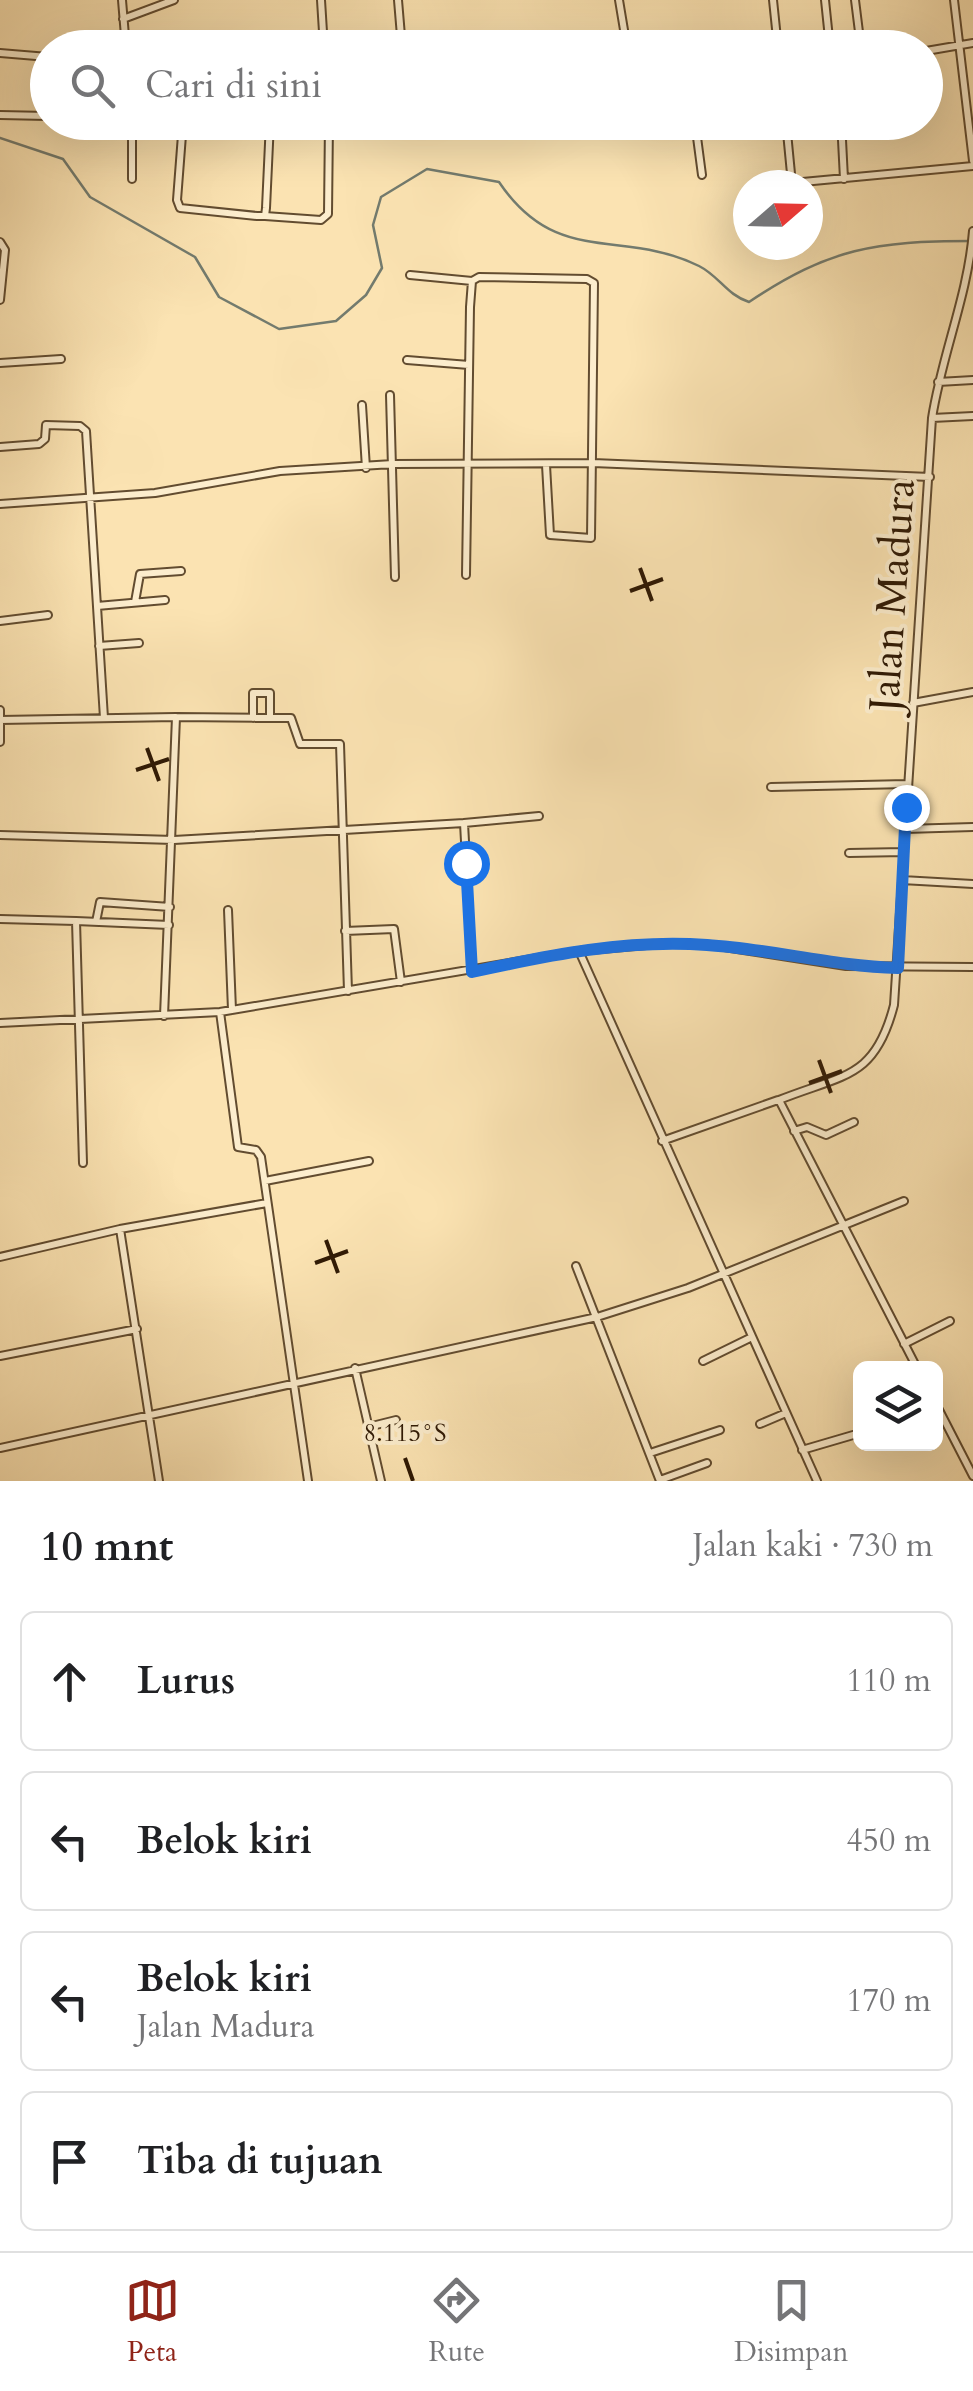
<!DOCTYPE html>
<html lang="id">
<meta charset="utf-8">
<style>
:root{--surface:#fff;--page:#f2f2f2;--text:#202124;--muted:#757577;--line:#e0e0e0;--accent:#8f2418}
body{margin:0;font-family:Cardo,serif;background:var(--page);color:var(--text)}
.controls{position:absolute;right:30px;bottom:30px;display:grid;overflow:hidden;border-radius:15px;box-shadow:0 10px 40px #0002}
.controls button{width:90px;height:90px;display:grid;place-items:center;padding:0;border:0;border-bottom:2px solid var(--line);background:var(--surface);color:var(--text);font:50px sans-serif}
.compass{position:absolute;left:733px;top:170px;width:90px;height:90px;border-radius:50%;background:var(--surface);box-shadow:0 10px 40px #0002;rotate:70deg}
.stop{position:absolute;width:30px;height:30px;margin:-22px;border:8px solid #1a73e8;border-radius:50%;background:#fff}
.stop.end{background:#1a73e8;border-color:#fff;box-shadow:0 2px 10px #0008}
.list{margin:0;padding:0;list-style:none}
h2{display:flex;justify-content:space-between;align-items:center;height:130px;margin:0;padding:0 40px;font-size:42px}
h2 small{font-size:32px;font-weight:400;color:var(--muted)}
.list li{display:grid;grid-template-columns:65px 1fr auto;gap:30px;align-items:center;box-sizing:border-box;height:140px;margin:0 20px 20px;padding:0 20px;border:2px solid var(--line);border-radius:15px}
.list b{display:block;font-size:38px;white-space:nowrap}
.list p{margin:0;font-size:32px;white-space:nowrap;color:var(--muted)}
.list em{font-size:32px;font-style:normal;color:var(--muted)}
.icon{flex:none;width:55px;height:55px;fill:none;stroke:currentColor;stroke-width:2;stroke-linecap:round;stroke-linejoin:round}
.map{position:relative;flex:none;width:973px;height:1481px;overflow:hidden}
.search{position:absolute;background:var(--surface);box-shadow:0 10px 40px #0002;left:30px;right:30px;top:30px;height:110px;display:flex;align-items:center;gap:25px;box-sizing:border-box;padding:0 35px;border-radius:55px;color:var(--muted);font-size:38px}
.sheet{height:770px;background:var(--surface)}
nav{display:flex;justify-content:space-around;align-items:center;box-sizing:border-box;height:140px;border-top:2px solid var(--line);background:var(--surface);font-size:28px;color:var(--muted)}
nav a{display:grid;justify-items:center;gap:5px}
nav .on{color:var(--accent)}
.map>svg:first-child{display:block}
</style>
<div class="map">
<svg width="973" height="1481" viewBox="0 0 973 1481">
<rect width="100%" height="100%" fill="#fbe3b2"/>
<filter id="stains"><feTurbulence type="fractalNoise" baseFrequency=".002" numOctaves="4"/><feColorMatrix values="0 0 0 0 .2 0 0 0 0 .09 0 0 0 0 .02 0 0 0 .5 -.17"/></filter>
<radialGradient id="worn" r=".72"><stop offset=".6" stop-color="#630" stop-opacity="0"/><stop offset="1" stop-color="#630" stop-opacity=".3"/></radialGradient>
<g fill="none" stroke-linecap="round" stroke-linejoin="round">
<!-- stream -->
<path stroke="#737b6e" stroke-width="2.5" d="M0 138 63 159 90 197 195 257 219 297 279 329 336 321 366 295 382 268 373 225 381 197 427 169 499 182C557 268 622 228 699 266 719 276 727 295 749 302 830 248 875 241 972 241"/>
<!-- minor casing -->
<g stroke="#624c30" stroke-width="10">
<path id="minor" d="M122 0 126 48
M321 0 324 48
M398 0 402 48
M619 0 627 48
M773 0 778 48
M825 0 830 48
M855 0 861 48
M954 0 973 161
M123 19 174 0
M55 47V48
M281 48 286 40 323 41
M926 51 973 43
M0 53 48 57
M0 115 48 116
M132 122V179
M183 122 177 200 180 208 257 216H265L266 208 270 122
M695 122 702 175
M786 122 792 184
M844 179 842 140 847 122
M792 183 973 166
M265 216 321 220 328 214 329 122
M0 242 5 250 0 300
M410 275 472 281
M407 360 469 365
M0 363 61 359
M938 382 973 380
M390 395 395 577
M362 405 366 468
M932 418 973 416
M0 447 39 444 45 439 46 425 80 426 86 431 104 718
M0 504 155 493 280 471 393 464 593 463 930 477
M466 575 470 307 472 281 479 277 587 279 594 283 591 538 550 535 546 465
M135 602 140 574 181 571
M97 606 165 600
M0 621 48 615
M99 646 139 643
M913 703 973 692
M0 710V742
M176 717 291 718 300 744H340L348 991
M253 718V693H270V718
M0 720 176 717 164 1016
M771 787 907 784
M464 823 539 816
M905 829 973 827
M0 835 174 840 464 823 472 972
M849 853 904 852
M902 880 973 884
M228 910 232 1010
M0 919 76 921 83 1163
M76 921 169 925
M96 922 100 902 170 907
M345 931 394 929 401 982
M579 951 817 1481
M220 1012 238 1147 256 1150 261 1157 308 1481
M0 1023 220 1012 579 951 669 943 711 945 846 966 973 967
M794 1131 807 1127 826 1135 854 1122
M662 1141 778 1100
M265 1181 369 1161
M120 1229 159 1481
M0 1257 120 1229 267 1203
M576 1266 660 1481
M904 1344 950 1321
M0 1356 137 1329
M703 1361 752 1337
M355 1368 381 1481
M917 1368 779 1100C844 1074 875 1079 894 1005L932 418C942 354 968 295 973 231
M936 1404 973 1476
M760 1424 786 1413
M368 1427 396 1420
M0 1448 597 1317 688 1288 904 1201
M802 1450 860 1433
M650 1453 720 1430
M660 1480 707 1463"/>
</g>
<!-- minor -->
<use href="#minor" stroke="#fcedcd" stroke-width="6"/>
</g>
<g fill="none" stroke-linecap="round" stroke-linejoin="round">
<!-- route -->
<path stroke="#1a73e8" stroke-width="12" d="M466 863 472 972C549 955 628 939 707 945 771 949 833 966 898 968L906 807"/>
</g>
<!-- ticks -->
<path fill="none" stroke="#2f1904" stroke-width="4" d="M640 568 652 601M630 591 663 579M147 748 159 781M136 770 169 759M819 1060 831 1093M809 1083 842 1071M326 1240 338 1273M315 1263 348 1251M405 1458 413 1481"/>
<g text-anchor="middle" stroke-width="8" stroke-linejoin="round" paint-order="stroke">
<!-- street labels -->
<g font-size="42" fill="#2f1904" stroke="#fcedcd">
<text transform="translate(891 595) rotate(-86)" y="15">Jalan Madura</text>
</g>
</g>
<g font-size="25" text-anchor="middle" fill="#2f1904" stroke="#fcedcd" stroke-width="8" stroke-linejoin="round" paint-order="stroke">
<text x="405" y="1441">8.115°S</text>
</g>
<rect width="100%" height="100%" filter="url(#stains)"/>
<rect width="100%" height="100%" fill="url(#worn)"/>
</svg>
<div class="controls">
<button><svg class="icon" aria-label="layers" viewBox="0 0 24 24"><path d="M12 4l9 5-9 5-9-5zM3 14l9 5 9-5"/></svg></button>
</div>
<svg class="compass" viewBox="-18 -18 36 36"><path d="M0-13l5 13h-10z" fill="#e53935"/><path d="M0 13l5-13h-10z" fill="#757577"/></svg>
<div class="stop" style="left:466px;top:863px"></div>
<div class="stop end" style="left:906px;top:807px"></div>
<div class="search"><svg class="icon" aria-label="search" viewBox="0 0 24 24"><circle cx="10" cy="10" r="6"/><path d="M15 15l6 6"/></svg>Cari di sini</div>
</div>
<section class="sheet">
<h2>10 mnt<small>Jalan kaki · 730 m</small></h2>
<ul class="list">
<li><svg class="icon" aria-label="ahead" viewBox="0 0 24 24"><path d="M12 20V5M6 11l6-6 6 6"/></svg><div><b>Lurus</b></div><em>110 m</em></li>
<li><svg class="icon" aria-label="left" viewBox="0 0 24 24"><path d="M17 20v-9H6M10 6l-5 5 5 5"/></svg><div><b>Belok kiri</b></div><em>450 m</em></li>
<li><svg class="icon" aria-label="left" viewBox="0 0 24 24"><path d="M17 20v-9H6M10 6l-5 5 5 5"/></svg><div><b>Belok kiri</b><p>Jalan Madura</p></div><em>170 m</em></li>
<li><svg class="icon" aria-label="arrive" viewBox="0 0 24 24"><path d="M6 21V4h12l-3 4 3 4H6"/></svg><div><b>Tiba di tujuan</b></div></li>
</ul>
</section>
<nav>
<a class="on"><svg class="icon" aria-label="map" viewBox="0 0 24 24"><path d="M3 6l6-2 6 2 6-2v14l-6 2-6-2-6 2zM9 4v14M15 6v14"/></svg>Peta</a>
<a><svg class="icon" aria-label="directions" viewBox="0 0 24 24"><path d="M12 3l9 9-9 9-9-9zM9 14v-3h6M13 9l2 2-2 2"/></svg>Rute</a>
<a><svg class="icon" aria-label="saved" viewBox="0 0 24 24"><path d="M7 4h10v16l-5-4-5 4z"/></svg>Disimpan</a>
</nav>
